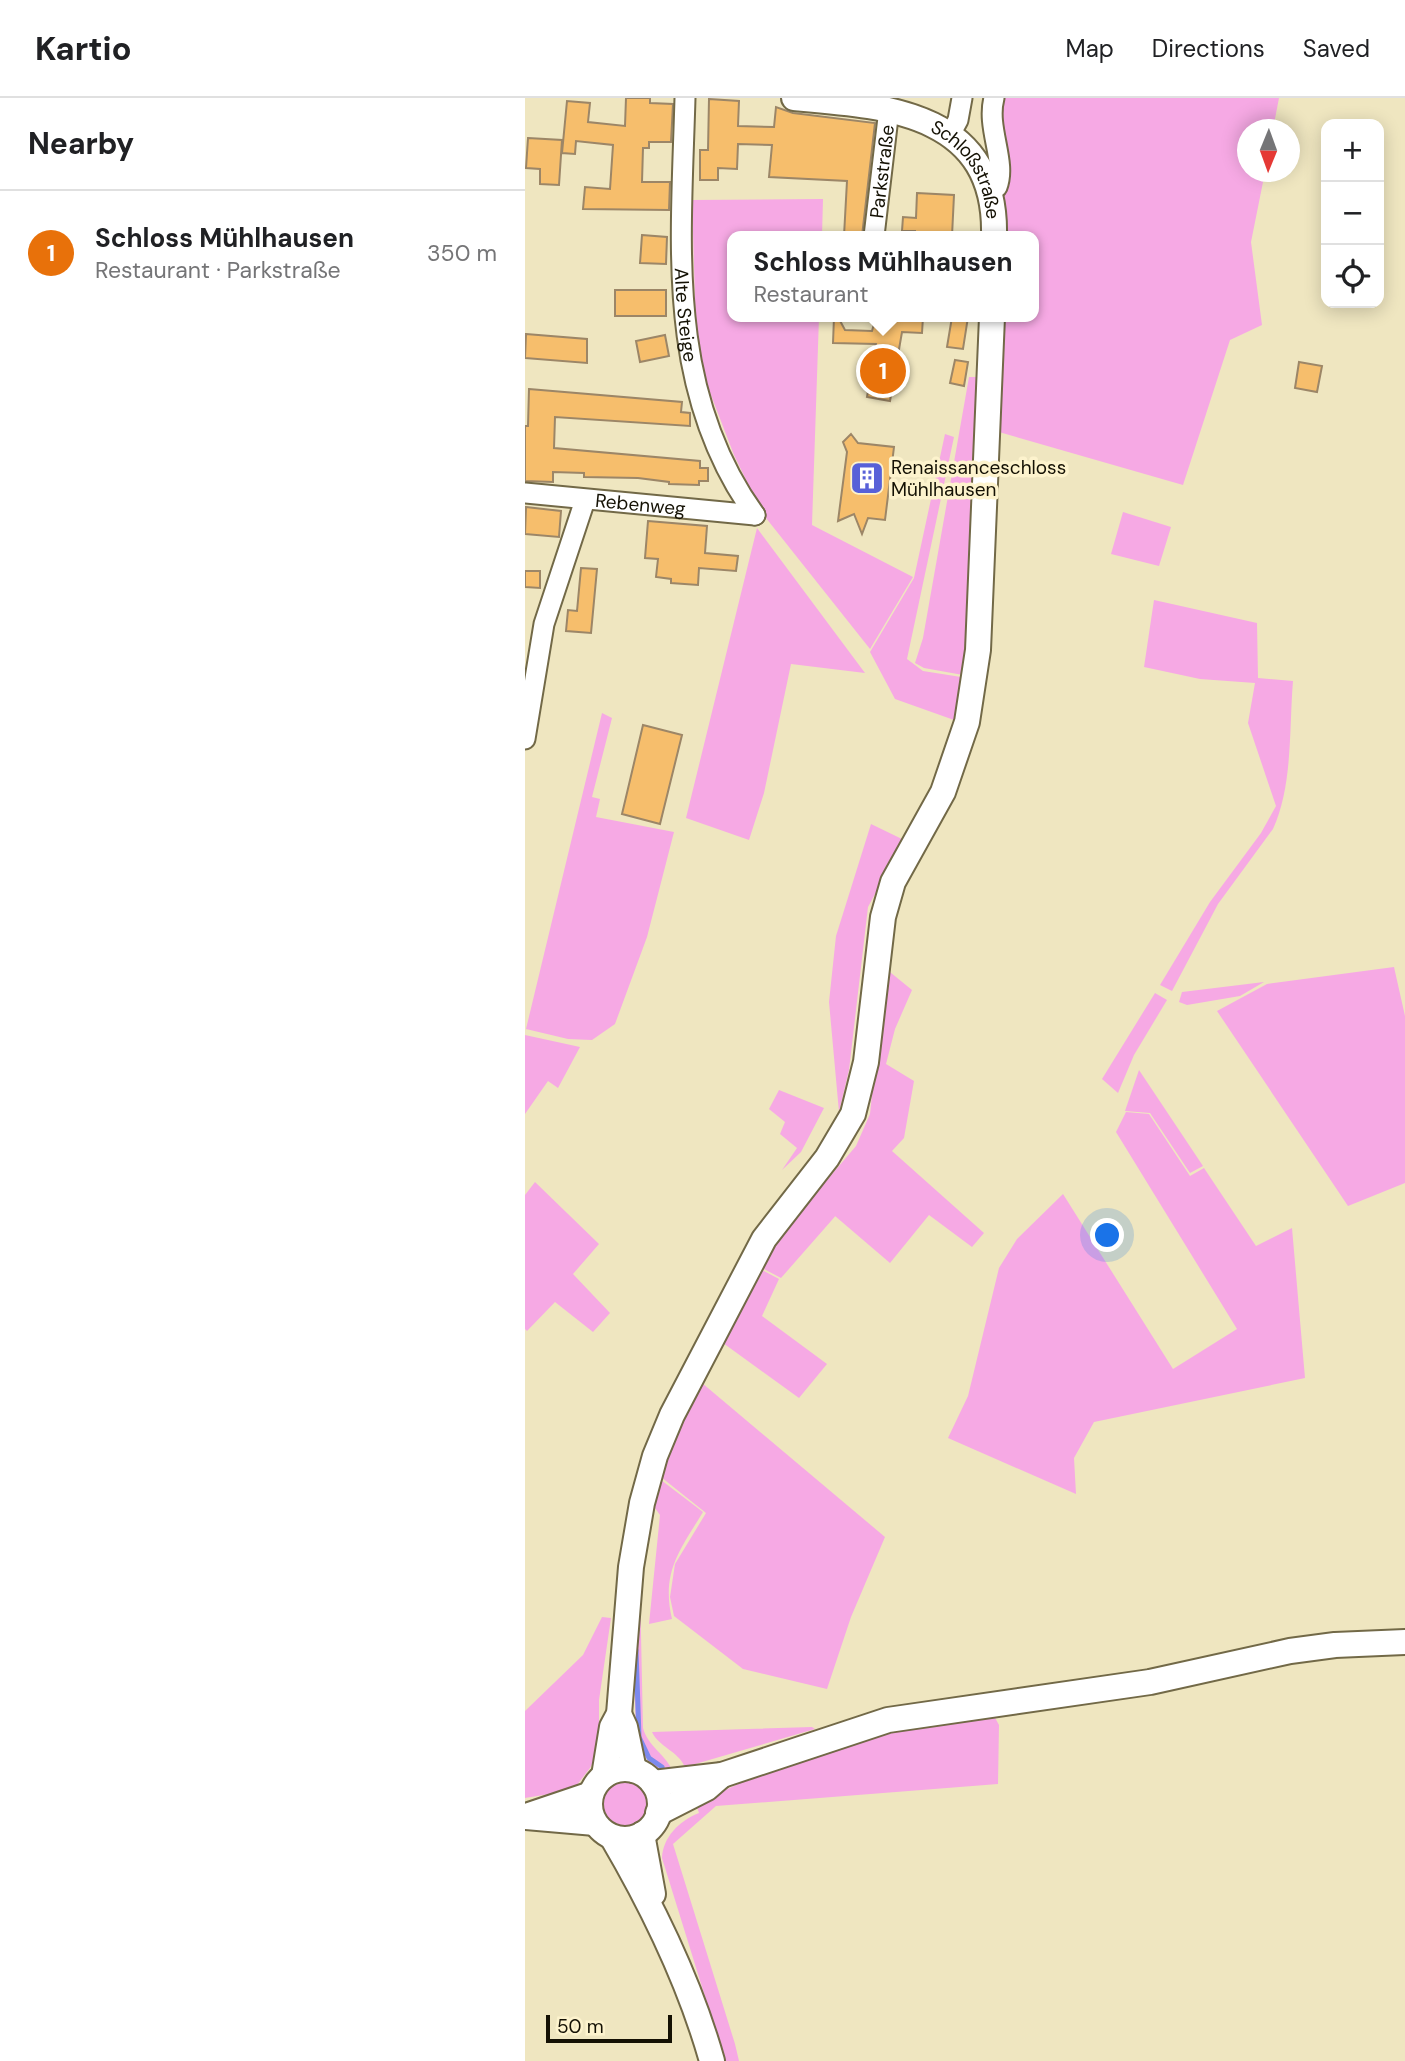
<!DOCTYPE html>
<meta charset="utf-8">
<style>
:root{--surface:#fff;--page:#f2f2f2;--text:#202124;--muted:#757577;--line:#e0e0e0;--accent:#5861d8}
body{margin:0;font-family:"DM Sans",sans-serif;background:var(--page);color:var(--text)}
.controls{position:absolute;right:21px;top:21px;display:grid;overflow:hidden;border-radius:14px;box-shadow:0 4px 18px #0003}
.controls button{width:63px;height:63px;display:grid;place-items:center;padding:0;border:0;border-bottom:2px solid var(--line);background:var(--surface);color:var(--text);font:35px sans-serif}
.compass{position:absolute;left:712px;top:21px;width:63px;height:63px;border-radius:50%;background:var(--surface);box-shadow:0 4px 18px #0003;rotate:181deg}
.scale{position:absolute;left:21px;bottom:18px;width:126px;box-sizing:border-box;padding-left:7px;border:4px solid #141104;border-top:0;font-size:19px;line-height:24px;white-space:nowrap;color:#141104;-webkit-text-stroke:5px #fdf3cd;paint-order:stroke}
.you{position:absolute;left:583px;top:1138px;width:24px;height:24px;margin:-18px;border:5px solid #fff;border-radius:50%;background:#1a73e8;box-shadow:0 0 0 10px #1a73e833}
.badge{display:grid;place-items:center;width:46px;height:46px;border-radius:50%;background:var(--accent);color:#fff;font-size:23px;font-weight:700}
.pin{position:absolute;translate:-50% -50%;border:4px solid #fff;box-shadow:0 2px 7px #0006}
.popup{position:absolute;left:202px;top:133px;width:312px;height:91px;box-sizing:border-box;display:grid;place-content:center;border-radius:14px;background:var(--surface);filter:drop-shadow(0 2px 5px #0005);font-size:23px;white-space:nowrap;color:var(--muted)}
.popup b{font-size:26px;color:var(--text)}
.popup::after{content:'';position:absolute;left:50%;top:100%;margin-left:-14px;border:14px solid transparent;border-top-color:var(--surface)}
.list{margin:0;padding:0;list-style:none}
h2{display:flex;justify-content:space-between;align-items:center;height:91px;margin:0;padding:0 28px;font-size:30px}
h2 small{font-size:23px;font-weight:400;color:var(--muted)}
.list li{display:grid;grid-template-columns:46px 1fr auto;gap:21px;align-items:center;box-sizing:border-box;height:126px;padding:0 28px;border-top:2px solid var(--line)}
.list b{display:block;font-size:26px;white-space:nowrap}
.list p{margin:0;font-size:23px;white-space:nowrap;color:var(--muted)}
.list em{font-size:23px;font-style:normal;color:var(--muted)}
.icon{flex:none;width:38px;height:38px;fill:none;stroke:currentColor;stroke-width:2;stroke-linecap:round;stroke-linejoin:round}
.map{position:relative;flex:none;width:880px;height:1963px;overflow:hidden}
header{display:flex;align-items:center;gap:42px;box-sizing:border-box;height:98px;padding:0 35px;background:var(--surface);border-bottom:2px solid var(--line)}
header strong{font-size:33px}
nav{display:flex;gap:38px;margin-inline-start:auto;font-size:24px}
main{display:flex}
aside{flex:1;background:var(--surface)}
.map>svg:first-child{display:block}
</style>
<header>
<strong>Kartio</strong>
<nav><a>Map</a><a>Directions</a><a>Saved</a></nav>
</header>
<main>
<aside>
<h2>Nearby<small></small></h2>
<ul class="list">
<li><span class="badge" style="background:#e8710a">1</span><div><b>Schloss Mühlhausen</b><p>Restaurant · Parkstraße</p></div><em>350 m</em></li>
</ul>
</aside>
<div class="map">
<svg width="880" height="1963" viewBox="0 0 880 1963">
<rect width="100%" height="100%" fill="#efe6c0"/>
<!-- green -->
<path fill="#f6a9e4" d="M473 0H754L748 31 722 32V74H740L726 144 737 227 705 242 658 387 474 334 477 219H508V138H479L478 98 484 85 470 28Z
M298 101 297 138H208V219H294L287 427 388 479 345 551 237 415 209 357 179 279 171 234 167 102Z
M444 279H456L438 577 399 570 390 565 398 540Z
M420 336 429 339 382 561 398 573 436 579 429 622 370 601 345 554 389 480Z
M598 414 646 429 634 468 586 456Z
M232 430 340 575 266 566 239 695 224 742 161 720Z
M629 502 732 525 733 580 768 583C764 631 768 687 748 731L693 806 647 893 635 887 685 804 736 735 751 708 723 625 730 585 675 581 619 569Z
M77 615 87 620 67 699 75 701 71 719 149 734 122 839 90 926 67 942 43 941 1 931Z
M346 726 379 742 343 809 324 972 314 1014 304 904 311 838Z
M869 869 880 918V1085L823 1108 692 913 742 886Z
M360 870 387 892 370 931 361 966 389 983 379 1040 367 1053 459 1135 447 1149 404 1117 365 1165 310 1118 364 1057 256 1180 237 1170 256 1136 331 1048 345 1016Z
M739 884 715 898 662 907 654 904 657 894Z
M630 895 642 902 609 957 593 995 577 981Z
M0 937 55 949 33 990 23 983 0 1016Z
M614 972 678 1068 665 1075 625 1015 600 1013Z
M254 992 299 1010 276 1054 257 1072 272 1050 255 1036 260 1024 244 1011Z
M601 1014 624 1016 665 1078 679 1070 731 1148 767 1130 780 1280 569 1324 549 1360 551 1396 423 1340 443 1298 474 1170 492 1141 538 1096 648 1271 712 1231 591 1034Z
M10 1084 74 1146 48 1176 85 1215 68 1234 30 1204 2 1233 0 1231V1097Z
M235 1171 254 1181 237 1218 302 1266 274 1300 198 1245Z
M177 1285 360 1439 326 1519 302 1591 218 1571 149 1518 145 1499 150 1466 181 1415 136 1379 148 1342Z
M136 1382 178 1414C155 1452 136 1474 147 1521L124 1526 135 1417 127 1406Z
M115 1489 118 1630C123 1649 141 1656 148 1674L127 1668 112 1647 107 1545Z
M77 1519 86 1520 74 1602V1653L65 1670 52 1687 37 1694 0 1700V1613L58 1557Z
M468 1616 474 1627 473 1686 191 1708 148 1746 210 1946 214 1963H200L137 1760C138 1739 154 1723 174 1715L171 1706 234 1676 363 1629Z
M287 1629 290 1631 160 1669C153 1653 134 1649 127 1634Z
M74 1706a25 25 0 1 1 50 0a25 25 0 1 1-50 0Z"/>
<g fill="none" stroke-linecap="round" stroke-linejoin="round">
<!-- stream -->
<path stroke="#7c8aee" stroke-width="5" d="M111 1552 114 1639 124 1660 137 1669"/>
</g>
<!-- building -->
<path fill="#f6be6c" stroke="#9c8667" stroke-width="2" d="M101 0H125V5L148 6 146 44H124V50H118L117 84H145L144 112 58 111 60 89 85 91 88 47 51 43 50 56 37 55 42 3 65 5 63 24 100 28Z
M184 1 214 3 213 28 249 29 251 9 268 15 350 25 337 138H319L322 83 244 79 247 47 213 46 212 71 193 70V82H175V52H183Z
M3 40 37 42 34 87 15 86V71L1 70Z
M392 95 429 97 427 138H390V133H377L378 119 391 120Z
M117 137 142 139 141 166 115 165Z
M90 192H141V218H90Z
M309 219H313L320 232 347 233 349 226 354 227V219H398L397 235 377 234 365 303 342 299 351 246 308 245Z
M427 219H443L438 251 422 249Z
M1 236 62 241V265L0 260Z
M140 237 144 258 115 264 111 243Z
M430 262 443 264 439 288 425 285Z
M774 264 797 268 792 294 770 290Z
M4 291 157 304 156 314 165 315V328L30 319 29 350 175 363V370H183V383H174V387L144 386V384L113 380 59 379V375L28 374V384L0 383V328H3Z
M326 336 333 345 369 349 360 422 343 420 337 436 329 416 313 423 322 354 318 344Z
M1 409 36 413 34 439 0 436Z
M123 423 182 428 180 455 213 458 211 473 174 470 173 487 146 485V481L131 479 133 461 120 460Z
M56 470 72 471 66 535 41 533 43 512 52 513Z
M0 473H15V490L0 489Z
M118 627 157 637 135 726 97 716Z"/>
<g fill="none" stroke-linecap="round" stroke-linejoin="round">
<!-- minor casing -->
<g stroke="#726947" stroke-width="23">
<g id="minor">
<path id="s1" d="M160 0C156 146 140 292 230 417"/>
<path d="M426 35 433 22 437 0"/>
<path d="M465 93 472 89C482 64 461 30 469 0"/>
<path id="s2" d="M349 138 364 11"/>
<path id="s3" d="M0 395 230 417"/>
<path d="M0 641 19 526 60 402"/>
</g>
</g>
<!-- tertiary casing -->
<g stroke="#726947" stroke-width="28">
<g id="tertiary">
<path id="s4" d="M269 0C363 8 472 15 469 138"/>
<path d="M94 1616 100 1629 109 1672"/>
<circle cx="100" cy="1706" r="35"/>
<path d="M79 1678 87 1629 94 1616 106 1469 117 1405 130 1358 147 1317 239 1141 302 1060 328 1016 341 964 358 819 368 784 418 694 442 624 453 552 467 219"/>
<path d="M128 1685 197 1677 363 1622 625 1584 765 1553 810 1547 880 1544"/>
<path d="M133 1715 182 1690 197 1677"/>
<path d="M1 1718 66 1696"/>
<path d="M0 1719 70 1725"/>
<path d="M117 1736 128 1796"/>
<path d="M87 1739C128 1809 165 1885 187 1963"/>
</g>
</g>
<!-- minor -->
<use href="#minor" stroke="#fff" stroke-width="19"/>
<!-- tertiary -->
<use href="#tertiary" stroke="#fff" stroke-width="24"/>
</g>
<!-- icons -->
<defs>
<g id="building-square" transform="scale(1.75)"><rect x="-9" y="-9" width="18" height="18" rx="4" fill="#5861d8" stroke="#fdf3cd"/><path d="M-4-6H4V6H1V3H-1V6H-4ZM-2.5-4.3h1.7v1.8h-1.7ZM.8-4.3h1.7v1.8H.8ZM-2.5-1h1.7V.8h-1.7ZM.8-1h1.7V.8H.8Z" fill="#fff"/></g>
</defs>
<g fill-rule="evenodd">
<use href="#building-square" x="342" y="380"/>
</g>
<g text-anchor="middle" stroke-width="7" stroke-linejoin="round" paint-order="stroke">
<!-- street labels -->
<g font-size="19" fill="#141104" stroke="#fdf3cd">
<text dy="7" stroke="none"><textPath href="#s2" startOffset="65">Parkstraße</textPath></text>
<text dy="7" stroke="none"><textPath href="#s4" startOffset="201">Schloßstraße</textPath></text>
<text dy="7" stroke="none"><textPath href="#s1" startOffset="217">Alte Steige</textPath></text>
<text dy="7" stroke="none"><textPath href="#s3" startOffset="116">Rebenweg</textPath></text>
</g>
<!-- poi labels -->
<g font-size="19" fill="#141104" stroke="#fdf3cd" text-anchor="start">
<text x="366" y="376">Renaissanceschloss<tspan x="366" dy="22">Mühlhausen</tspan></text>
</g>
</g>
</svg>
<div class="controls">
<button>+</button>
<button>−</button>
<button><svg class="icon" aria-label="locate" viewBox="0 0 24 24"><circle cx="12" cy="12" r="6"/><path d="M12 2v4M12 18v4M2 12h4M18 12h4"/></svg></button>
</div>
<svg class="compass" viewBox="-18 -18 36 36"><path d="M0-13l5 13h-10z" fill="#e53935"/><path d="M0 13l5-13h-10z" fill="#757577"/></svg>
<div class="scale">50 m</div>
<div class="you"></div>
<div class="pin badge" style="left:358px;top:273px;background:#e8710a">1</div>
<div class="popup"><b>Schloss Mühlhausen</b>Restaurant</div>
</div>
</main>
